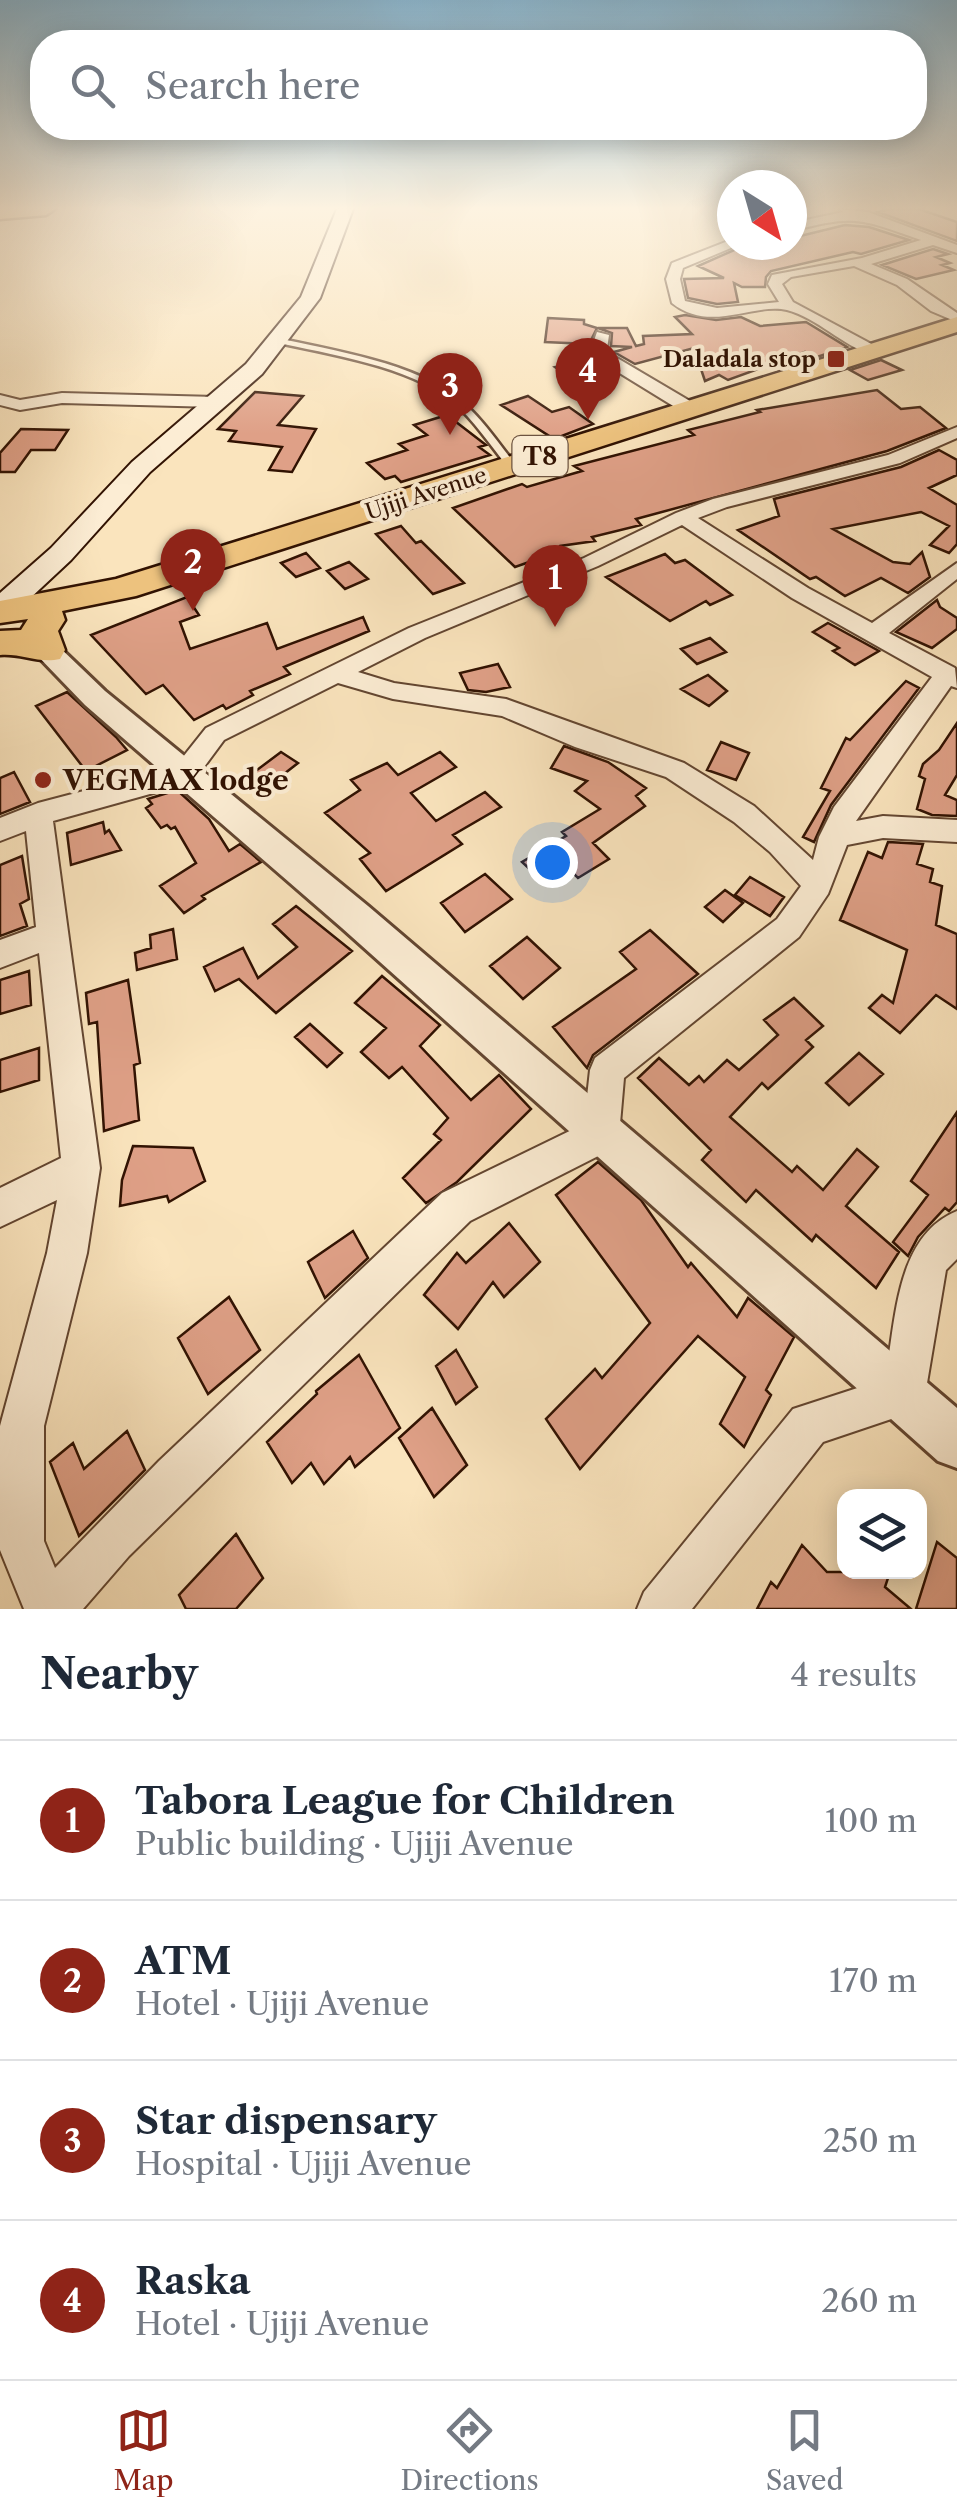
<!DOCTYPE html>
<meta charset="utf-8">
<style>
:root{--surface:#fff;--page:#f2f2f3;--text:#1f2937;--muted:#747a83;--line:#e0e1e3;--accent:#8f2418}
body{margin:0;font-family:"Libre Caslon Text",serif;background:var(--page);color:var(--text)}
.controls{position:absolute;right:30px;bottom:30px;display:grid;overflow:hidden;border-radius:20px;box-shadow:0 5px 25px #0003}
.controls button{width:90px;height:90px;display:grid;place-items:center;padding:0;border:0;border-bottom:2px solid var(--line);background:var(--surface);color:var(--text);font:50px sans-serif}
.compass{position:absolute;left:717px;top:170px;width:90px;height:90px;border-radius:50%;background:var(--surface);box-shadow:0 5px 25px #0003;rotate:143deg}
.you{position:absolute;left:552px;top:862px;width:35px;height:35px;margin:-25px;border:8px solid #fff;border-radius:50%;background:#1a73e8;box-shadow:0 0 0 15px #1a73e833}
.badge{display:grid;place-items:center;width:65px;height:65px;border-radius:50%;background:var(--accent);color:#fff;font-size:32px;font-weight:700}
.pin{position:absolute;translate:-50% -82px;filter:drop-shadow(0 2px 5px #0008)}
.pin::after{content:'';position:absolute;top:52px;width:35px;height:30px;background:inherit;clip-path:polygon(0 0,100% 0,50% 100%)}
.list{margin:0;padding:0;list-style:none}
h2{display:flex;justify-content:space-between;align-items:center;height:130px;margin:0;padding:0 40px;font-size:42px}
h2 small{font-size:32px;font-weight:400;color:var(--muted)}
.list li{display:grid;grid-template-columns:65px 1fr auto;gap:30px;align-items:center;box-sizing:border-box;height:160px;padding:0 40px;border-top:2px solid var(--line)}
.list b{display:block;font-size:38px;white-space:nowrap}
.list p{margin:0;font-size:32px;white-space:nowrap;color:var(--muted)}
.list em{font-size:32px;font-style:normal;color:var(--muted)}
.icon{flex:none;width:55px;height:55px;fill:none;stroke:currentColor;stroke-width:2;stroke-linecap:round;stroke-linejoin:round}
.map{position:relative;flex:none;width:957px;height:1609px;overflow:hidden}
.search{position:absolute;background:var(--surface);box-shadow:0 5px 25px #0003;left:30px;right:30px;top:30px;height:110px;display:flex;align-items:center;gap:25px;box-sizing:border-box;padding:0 35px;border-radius:40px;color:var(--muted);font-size:38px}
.sheet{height:770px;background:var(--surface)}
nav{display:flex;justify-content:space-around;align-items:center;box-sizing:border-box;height:140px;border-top:2px solid var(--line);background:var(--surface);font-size:28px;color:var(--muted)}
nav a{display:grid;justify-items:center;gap:5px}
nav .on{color:var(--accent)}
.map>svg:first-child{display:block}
</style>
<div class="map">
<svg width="957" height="1609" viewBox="0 0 957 1609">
<rect width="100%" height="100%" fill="#fae4bd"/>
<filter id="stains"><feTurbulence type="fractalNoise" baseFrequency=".002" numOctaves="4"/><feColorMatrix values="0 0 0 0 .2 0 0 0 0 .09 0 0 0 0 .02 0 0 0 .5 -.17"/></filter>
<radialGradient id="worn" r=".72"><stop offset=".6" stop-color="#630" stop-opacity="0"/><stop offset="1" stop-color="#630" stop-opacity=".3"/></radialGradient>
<!-- building -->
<path fill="#dfa087" stroke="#311202" stroke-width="2.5" d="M890 209H919L957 222V241L878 212Z
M845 225 869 227 909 240 861 254 853 252 771 271 766 277 765 287H742L734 283 738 302 717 304 688 298 684 279 724 278 698 266 741 247 792 245V238Z
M933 249 948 254 936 257 950 263 942 265 954 270 916 279 882 265Z
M685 315 716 320 741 317 760 326 806 322 847 347 814 358 805 352 728 380 719 375 705 381 694 348 635 364 614 352 632 347 611 346 612 333 598 328H627L636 346 644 344 643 336 692 334 675 317Z
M548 318 584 320V324L597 328 589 344 545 342Z
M593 358 609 371 574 381 555 367Z
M881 360 902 370 868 380 850 370Z
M877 390 901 409 920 407 946 428 887 451 636 519 641 525 592 537 595 541 560 546 555 553 515 567 453 508 522 484 527 487 582 471 574 466 694 435 688 430 760 412 757 410Z
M255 392 303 396 278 425 316 429 292 472 269 470 282 447 229 441 236 431 218 429Z
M528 396 552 412 569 407 593 424 554 439 501 405Z
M447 415 486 445 479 447 490 455 401 482 395 476 385 479 367 463 407 450 399 444 427 435 414 425Z
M21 429 68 430 55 450H31L15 472H0V453Z
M939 450 957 460V475L929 488 957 505V544L949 553 930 545 949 526 921 512 833 529 893 562 910 564 922 552 930 577 908 593 881 578 845 596 816 577 810 579 738 530 779 516 774 499 901 467Z
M401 526 416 543 421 541 464 583 433 594 376 534Z
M306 553 320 568 296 577 281 563Z
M665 554 675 563 685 560 732 595 710 605 706 601 670 621 606 577Z
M349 562 368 579 345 589 327 571Z
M187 597 199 615 180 622 190 649 267 623 277 649 363 617 369 631 284 667 290 674 250 691 253 695 226 709 223 705 194 720 163 685 146 694 91 635Z
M937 600 940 607 957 618V629L932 648 896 632Z
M828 623 879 651 855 665 833 651 839 648 813 632Z
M710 638 726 652 697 664 681 649Z
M498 664 510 687 486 692 468 690 460 673Z
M708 675 727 691 709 706 681 689Z
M906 681 919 688 831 805 814 842 803 837 830 791 821 788 846 738 850 740Z
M67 692 116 737 127 750 86 771 36 706Z
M957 723V775L945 795 957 800V816L932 815 917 809 925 779 919 776 923 764 939 750Z
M721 742 749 753 736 780 707 770Z
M564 746 608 762 646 788 636 796 645 806 593 843 609 859 578 878 561 861 537 876 522 862 566 836 562 832 600 809 575 791 587 781 551 768Z
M281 752 298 763 266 788 249 776Z
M440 752 456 767 411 793 436 821 485 792 501 807 453 835 462 844 386 891 360 859 370 853 325 813 360 790 351 780 387 763 398 775Z
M14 772 30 802 0 814V778Z
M177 790 209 819 229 851 240 844 261 862 202 896 205 899 184 913 160 886 196 863 175 827 171 829 167 825 161 828 146 808 152 804 148 799Z
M103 822 105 833 109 830 121 850 71 865 67 833Z
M888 842 923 844 917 864 933 869 930 882 942 886 936 925 957 934V1009L936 995 900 1033 869 1008 882 995 893 1003 907 950 840 920 868 852 882 858Z
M22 856 29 899 20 904 27 926 0 936V865Z
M485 874 512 899 465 932 441 903Z
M750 877 784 897 770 916 735 895Z
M725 890 743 903 723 922 705 907Z
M296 906 352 951 276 1013 239 979 215 991 204 967 243 948 258 978 297 947 273 924Z
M173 929 177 959 137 970 135 953 151 948 150 935Z
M650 930 698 974 593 1055 587 1068 553 1027 636 969 620 952Z
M527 937 560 968 523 999 490 966Z
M29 971 31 1005 0 1014V980Z
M382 976 440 1025 420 1046 471 1100 499 1075 531 1109 457 1182 426 1203 403 1178 441 1140 434 1134 448 1118 402 1067 389 1078 361 1052 386 1028 355 1003Z
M128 980 140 1063 134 1065 139 1120 104 1131 97 1022 89 1024 86 993Z
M794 998 823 1026 806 1040 813 1047 768 1089 762 1083 730 1117 792 1172 797 1166 823 1190 857 1149 878 1167 846 1206 899 1252 876 1288 816 1235 812 1241 756 1190 746 1202 702 1160 711 1150 638 1078 659 1058 689 1085 699 1076 704 1082 727 1060 739 1070 778 1035 764 1020Z
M310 1024 342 1053 327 1067 295 1037Z
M39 1048V1080L0 1092V1060Z
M859 1053 883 1074 849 1105 826 1083Z
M957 1112V1202L949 1211 945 1208 918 1237 908 1256 893 1242 928 1195 911 1181Z
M133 1146 193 1148 205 1181 169 1202 167 1196 120 1206 122 1180Z
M598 1162 641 1200 688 1267 691 1263 737 1317 748 1298 794 1337 766 1390 771 1395 744 1447 720 1424 745 1377 698 1336 580 1469 546 1419 595 1369 602 1378 650 1323 556 1195Z
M509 1223 540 1262 504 1297 493 1282 458 1329 424 1295 457 1253 466 1263Z
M353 1231 368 1258 325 1298 308 1262Z
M229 1297 260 1350 208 1394 178 1338Z
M456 1350 477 1387 456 1404 436 1366Z
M359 1355 400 1428 355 1467 350 1457 324 1484 311 1463 292 1483 267 1442 317 1394 316 1391Z
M432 1408 467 1465 434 1497 399 1438Z
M127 1431 145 1470 79 1536 50 1462 73 1443 84 1469Z
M236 1534 263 1578 236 1609H186L179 1595Z
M937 1542 957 1558V1609H916Z
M802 1545 827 1572H890L885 1587 911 1609H757L771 1582 777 1588Z"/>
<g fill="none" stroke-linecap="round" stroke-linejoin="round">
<!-- service casing -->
<g stroke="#634631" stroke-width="5">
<path id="service" d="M277 338C331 350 417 363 460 400 482 418 498 443 516 465L508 467C490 445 474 420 452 401 409 366 328 354 274 342V338Z"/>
</g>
<!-- minor casing -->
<g stroke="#634631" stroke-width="4">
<path id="minor" d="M839 209 868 212 957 245V253L933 245 871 264 907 279 957 313V322L931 311 897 285 854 266 791 277 782 284 793 302 877 347V353L872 355C842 345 817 318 787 310 754 302 710 334 672 303L666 279 672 263 728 241 738 245 683 268 680 279 685 301 717 308 779 302 768 284 772 275 862 258 921 240C860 219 856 214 792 231V223L843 212Z
M597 332 609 335 607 349 612 355 695 404V412H683L600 361 591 349Z
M62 393 216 397 224 402 216 407 62 403 20 410 0 405V395L20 400Z
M957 427V438L900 463 727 507 698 518 808 588 872 623 957 563V579L889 633 955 668 957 688 951 686 856 821 883 816 957 820V842L883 838 847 845 828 894 799 937 624 1078 619 1135 614 1148 470 1221 129 1556 83 1609H24L0 1550V1426L47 1253 57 1200 0 1227V1188L61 1158 39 953 0 968V940L36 927 26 831 0 841V818L38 803 175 767 206 728 409 628 584 558 676 513 713 499 888 455ZM682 525 792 598 932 677 834 807 819 837 813 860 754 806 684 763 506 699 394 683 358 672 425 638 598 566ZM338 683 393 699 502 716 575 747 666 777 734 822 770 852 801 886 777 919 595 1058 590 1070 584 1124 442 1193 159 1461 55 1568 44 1541V1426L87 1253 100 1168 53 821 193 782 224 740Z
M957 1211V1259L946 1270 925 1395 918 1410 823 1442 692 1609H637L644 1592 793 1409 885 1379C896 1322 895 1236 957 1211Z"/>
</g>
<!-- tertiary casing -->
<g stroke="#634631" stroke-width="6">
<path id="tertiary" d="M46 641 56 644 105 691 368 906 957 1408V1468L938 1461 342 928 85 705 32 650 36 644Z"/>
</g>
<!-- secondary casing -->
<g stroke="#311202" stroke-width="4">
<path id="secondary" d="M337 209H353L320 298 262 374 150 472 71 560 11 616 0 618V593L51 548 132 462 246 364 301 297Z"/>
</g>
<!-- trunk casing -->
<g stroke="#311202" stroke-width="5">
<path id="trunk" d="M0 209H55L46 215 0 219Z
M957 317V332L136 596 62 611 65 620 58 631 65 650 60 659C39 664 21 653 0 655V631L21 630 28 619 0 623V601L116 579Z"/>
</g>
<!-- service -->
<use href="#service" fill="#fcedd4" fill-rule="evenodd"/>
<!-- minor -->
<use href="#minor" fill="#fcedd4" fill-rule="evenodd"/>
<!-- tertiary -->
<use href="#tertiary" fill="#fcedd4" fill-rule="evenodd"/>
<!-- secondary -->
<use href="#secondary" fill="#fcedd4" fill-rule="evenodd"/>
<!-- trunk -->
<use href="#trunk" fill="#edc27e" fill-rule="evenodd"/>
</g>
<!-- sky -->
<linearGradient id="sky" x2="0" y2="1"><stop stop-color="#8ab8d3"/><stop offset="0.48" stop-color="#fdf3e1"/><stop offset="1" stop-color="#fdf3e1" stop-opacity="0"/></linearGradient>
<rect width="957" height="434" fill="url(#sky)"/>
<!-- markers -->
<g fill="#8f2418" stroke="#fcedd4" stroke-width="4">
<rect x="826" y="349" width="20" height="20" rx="5"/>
<circle cx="43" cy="780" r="10"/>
</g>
<g text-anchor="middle" stroke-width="8" stroke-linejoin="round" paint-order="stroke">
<!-- far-poi labels -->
<g font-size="22" font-weight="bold" fill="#311202" stroke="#fcedd4" text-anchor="end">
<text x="816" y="367">Daladala stop</text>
</g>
<!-- far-street labels -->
<g font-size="22" fill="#311202" stroke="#fcedd4">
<text transform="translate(426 493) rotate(-18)" y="8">Ujiji Avenue</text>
</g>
<!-- shield labels -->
<rect fill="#fcedd4" stroke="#6e5441" stroke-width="2.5" x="512.5" y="436" width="55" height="40" rx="8"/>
<g font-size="25" font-weight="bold" fill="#311202">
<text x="540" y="465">T8</text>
</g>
<!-- poi labels -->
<g font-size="28" font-weight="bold" fill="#311202" stroke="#fcedd4" text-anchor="start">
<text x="63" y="790">VEGMAX lodge</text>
</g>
</g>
<rect width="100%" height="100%" filter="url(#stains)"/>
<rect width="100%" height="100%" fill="url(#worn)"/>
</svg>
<div class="controls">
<button><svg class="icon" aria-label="layers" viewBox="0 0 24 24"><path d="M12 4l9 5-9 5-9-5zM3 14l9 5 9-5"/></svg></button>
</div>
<svg class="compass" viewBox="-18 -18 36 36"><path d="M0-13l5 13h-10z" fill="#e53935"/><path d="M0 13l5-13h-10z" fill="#747a83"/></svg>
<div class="you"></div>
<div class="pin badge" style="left:555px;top:627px">1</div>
<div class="pin badge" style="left:193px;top:611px">2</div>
<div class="pin badge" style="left:450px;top:435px">3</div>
<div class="pin badge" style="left:588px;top:420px">4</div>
<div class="search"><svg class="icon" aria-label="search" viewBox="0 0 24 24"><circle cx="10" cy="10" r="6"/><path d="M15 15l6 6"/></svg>Search here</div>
</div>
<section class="sheet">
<h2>Nearby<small>4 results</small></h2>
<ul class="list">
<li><span class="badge">1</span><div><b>Tabora League for Children</b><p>Public building · Ujiji Avenue</p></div><em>100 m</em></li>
<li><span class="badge">2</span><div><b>ATM</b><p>Hotel · Ujiji Avenue</p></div><em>170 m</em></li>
<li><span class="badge">3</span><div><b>Star dispensary</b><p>Hospital · Ujiji Avenue</p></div><em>250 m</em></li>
<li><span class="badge">4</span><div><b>Raska</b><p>Hotel · Ujiji Avenue</p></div><em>260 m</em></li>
</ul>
</section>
<nav>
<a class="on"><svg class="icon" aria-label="map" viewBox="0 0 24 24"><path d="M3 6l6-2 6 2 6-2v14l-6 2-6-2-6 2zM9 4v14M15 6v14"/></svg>Map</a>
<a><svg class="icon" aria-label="directions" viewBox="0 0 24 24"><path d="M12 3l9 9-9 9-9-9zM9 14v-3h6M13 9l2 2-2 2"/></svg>Directions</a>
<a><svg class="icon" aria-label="saved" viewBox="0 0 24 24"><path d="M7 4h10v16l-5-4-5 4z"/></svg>Saved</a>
</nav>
